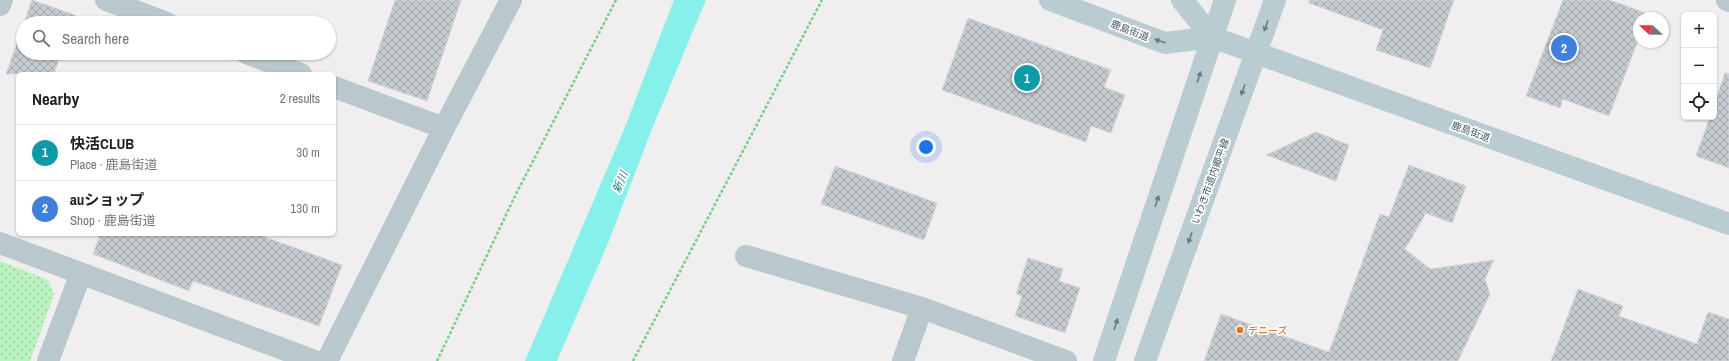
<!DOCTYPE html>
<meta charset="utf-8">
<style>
:root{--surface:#fff;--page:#f2f2f2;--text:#222;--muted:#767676;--line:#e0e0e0;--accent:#19607c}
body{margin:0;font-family:"Archivo Narrow","Noto Sans JP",sans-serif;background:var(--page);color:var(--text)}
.controls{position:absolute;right:12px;top:12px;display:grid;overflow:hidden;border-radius:6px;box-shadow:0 1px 3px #0004}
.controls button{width:36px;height:36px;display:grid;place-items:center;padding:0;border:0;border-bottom:1px solid var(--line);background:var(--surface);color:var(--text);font:20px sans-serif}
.compass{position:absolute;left:1633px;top:12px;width:36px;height:36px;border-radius:50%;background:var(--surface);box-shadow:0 1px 3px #0004;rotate:291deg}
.you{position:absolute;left:926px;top:147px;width:14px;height:14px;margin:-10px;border:3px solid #fff;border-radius:50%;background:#1a73e8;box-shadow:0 0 0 6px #1a73e833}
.badge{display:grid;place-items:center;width:26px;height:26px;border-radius:50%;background:var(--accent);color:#fff;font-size:13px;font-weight:700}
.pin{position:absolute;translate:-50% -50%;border:2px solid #fff;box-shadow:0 1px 4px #0006}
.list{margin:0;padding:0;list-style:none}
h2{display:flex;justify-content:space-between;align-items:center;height:52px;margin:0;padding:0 16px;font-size:17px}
h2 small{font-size:13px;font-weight:400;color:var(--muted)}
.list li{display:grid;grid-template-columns:26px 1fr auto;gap:12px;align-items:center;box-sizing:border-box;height:56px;padding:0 16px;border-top:1px solid var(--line)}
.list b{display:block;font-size:15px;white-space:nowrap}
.list p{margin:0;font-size:13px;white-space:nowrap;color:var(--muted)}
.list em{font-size:13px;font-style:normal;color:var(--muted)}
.icon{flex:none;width:22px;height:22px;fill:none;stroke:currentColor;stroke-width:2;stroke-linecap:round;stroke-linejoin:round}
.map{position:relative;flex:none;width:1729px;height:361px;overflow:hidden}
.search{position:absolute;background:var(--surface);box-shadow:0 1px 3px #0004;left:16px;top:16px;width:320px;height:44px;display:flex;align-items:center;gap:10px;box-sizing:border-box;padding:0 14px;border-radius:22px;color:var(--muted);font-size:15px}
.panel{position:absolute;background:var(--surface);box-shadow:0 1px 3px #0004;left:16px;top:72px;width:320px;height:164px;border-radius:6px}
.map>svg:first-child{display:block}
</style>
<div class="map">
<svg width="1729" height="361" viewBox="0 0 1729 361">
<defs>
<pattern id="park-dots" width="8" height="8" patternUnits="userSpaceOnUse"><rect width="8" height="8" fill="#baf2c0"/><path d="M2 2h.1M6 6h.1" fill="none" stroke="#99c79f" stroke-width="1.8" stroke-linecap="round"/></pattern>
<pattern id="building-cross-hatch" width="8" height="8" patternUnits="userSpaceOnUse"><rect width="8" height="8" fill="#c5cbcf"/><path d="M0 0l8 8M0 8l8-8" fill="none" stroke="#a2a8ab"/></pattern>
</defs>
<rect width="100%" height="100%" fill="#f1eeef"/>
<!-- park -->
<path fill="url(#park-dots)" d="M0 261 48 280 54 295 30 361H0Z"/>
<!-- water -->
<path fill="#85f1ea" d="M674 0H706L654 124 608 243 557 361H525L625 127Z"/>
<!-- building -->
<path fill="url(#building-cross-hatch)" stroke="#d2d7db" d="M32 0 75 15 72 23H24Z
M395 0H461L427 101 368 81Z
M1309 0H1454L1430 68 1376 50 1383 30 1309 3Z
M1563 0H1610L1648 14 1647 18H1639V38L1609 116 1563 99 1560 108 1526 96Z
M968 18 1111 70 1104 87 1125 95 1111 133 1091 126 1086 142 942 90Z
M23 26V53H61L54 74H6Z
M1725 73 1729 74V168L1696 156 1710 117H1714V105Z
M1316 132 1349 145 1336 181 1266 155Z
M1409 165 1466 186 1452 223 1426 213 1405 249 1430 269 1494 260 1485 279 1490 294 1458 361H1204L1221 314 1329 352 1380 214 1389 217Z
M835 166 937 203 924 240 821 204Z
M100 234H257L342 265 319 326 193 281 189 291 93 254Z
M1028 258 1063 269 1059 281 1080 288 1065 333 1015 316 1022 296 1016 294Z
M1578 289 1623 306 1619 316 1697 344 1708 312 1729 319V361H1551Z"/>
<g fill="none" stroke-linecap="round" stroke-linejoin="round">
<!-- path -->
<path stroke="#70d287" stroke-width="2.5" stroke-dasharray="3 2" stroke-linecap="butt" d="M437 361 515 196 616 0
M633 361 822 0"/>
<!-- street -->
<path stroke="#b9c8cd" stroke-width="22" d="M106 0 167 23
M1727 0 1729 1
M0 5 2 0
M246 53 301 74
M334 87 444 128
M0 243 315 361
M746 256 922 308 1066 361
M48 361 81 273
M327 361 444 128 511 0
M903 361 922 308"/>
<!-- secondary -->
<path stroke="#b9ccd2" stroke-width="22" d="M1050 0 1165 43 1212 37 1729 224
M1182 0 1212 37
M1104 361 1225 0
M1145 361 1275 0"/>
</g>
<!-- one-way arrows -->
<defs><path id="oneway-solid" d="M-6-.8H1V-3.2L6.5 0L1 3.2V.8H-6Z"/></defs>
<g fill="#687b80">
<use href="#oneway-solid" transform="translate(1266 26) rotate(110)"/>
<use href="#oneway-solid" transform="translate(1160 41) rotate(-163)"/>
<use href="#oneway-solid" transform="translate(1199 77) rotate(-72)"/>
<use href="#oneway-solid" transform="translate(1243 90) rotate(110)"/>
<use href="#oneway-solid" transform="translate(1157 201) rotate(-72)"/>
<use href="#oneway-solid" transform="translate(1190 238) rotate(110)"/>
<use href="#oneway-solid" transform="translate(1116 324) rotate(-72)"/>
</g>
<!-- markers -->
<circle fill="#e8710a" stroke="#fff" stroke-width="1.5" cx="1240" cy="330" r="4"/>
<g text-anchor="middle" stroke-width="3.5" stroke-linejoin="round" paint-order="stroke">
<!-- street labels -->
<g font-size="10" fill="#45585d" stroke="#fff">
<text transform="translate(1130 30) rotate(21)" y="4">鹿島街道</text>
<text transform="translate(1471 131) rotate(20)" y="4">鹿島街道</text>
<text transform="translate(1210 181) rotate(-70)" y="4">いわき市道内郷平線</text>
</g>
<!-- food labels -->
<g font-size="10" fill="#c56008" stroke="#fff" text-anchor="start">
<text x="1248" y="334">デニーズ</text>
</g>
<!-- water labels -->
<g font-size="11" font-style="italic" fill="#08827a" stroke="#fff">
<text transform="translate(620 182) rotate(-68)" y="4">新川</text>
</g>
</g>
</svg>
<div class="controls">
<button>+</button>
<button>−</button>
<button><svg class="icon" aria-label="locate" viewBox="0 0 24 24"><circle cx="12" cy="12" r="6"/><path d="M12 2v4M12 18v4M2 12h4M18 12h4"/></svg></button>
</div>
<svg class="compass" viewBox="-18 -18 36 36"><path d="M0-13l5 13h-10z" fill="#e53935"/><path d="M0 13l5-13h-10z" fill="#767676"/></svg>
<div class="you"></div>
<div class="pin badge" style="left:1027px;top:78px;background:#0f9aa8">1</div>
<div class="pin badge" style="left:1564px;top:48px;background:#3f7fe0">2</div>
<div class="search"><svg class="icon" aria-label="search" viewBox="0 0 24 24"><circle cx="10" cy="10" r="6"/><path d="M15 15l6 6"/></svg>Search here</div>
<section class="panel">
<h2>Nearby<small>2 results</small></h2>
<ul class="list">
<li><span class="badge" style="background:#0f9aa8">1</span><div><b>快活CLUB</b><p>Place · 鹿島街道</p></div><em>30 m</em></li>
<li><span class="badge" style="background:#3f7fe0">2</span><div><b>auショップ</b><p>Shop · 鹿島街道</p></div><em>130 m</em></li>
</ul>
</section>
</div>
